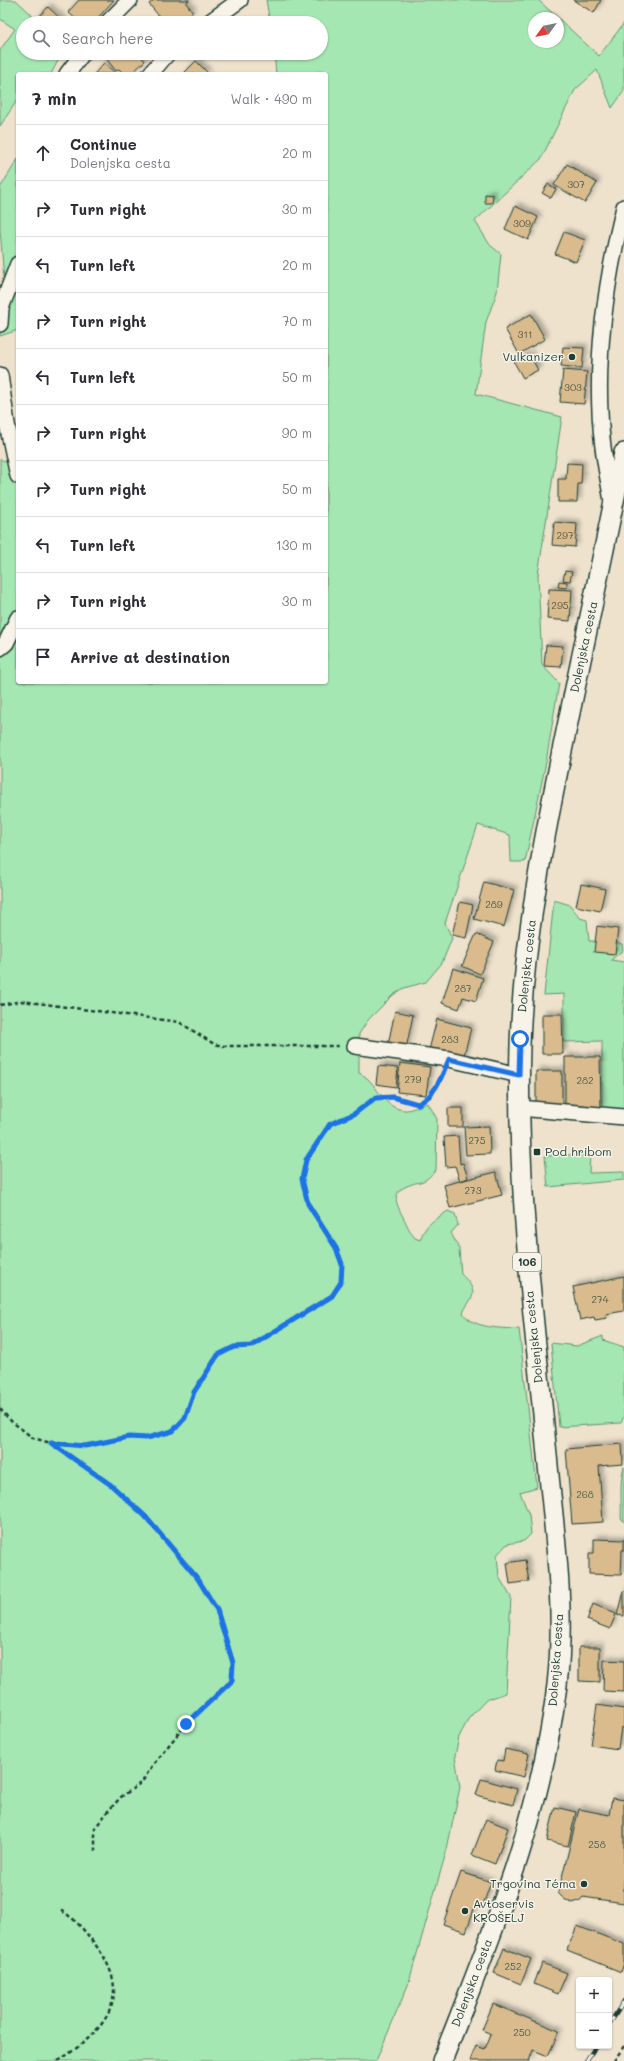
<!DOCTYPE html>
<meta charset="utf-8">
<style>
:root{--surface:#fff;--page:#f2f2f3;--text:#2b2b33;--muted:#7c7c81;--line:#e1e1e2}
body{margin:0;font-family:Mali,sans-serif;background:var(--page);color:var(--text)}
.controls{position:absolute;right:12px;bottom:12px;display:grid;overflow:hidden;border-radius:4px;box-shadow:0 1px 3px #0004}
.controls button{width:36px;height:36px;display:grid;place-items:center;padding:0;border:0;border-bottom:1px solid var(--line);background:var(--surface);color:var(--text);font:20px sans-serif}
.compass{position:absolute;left:528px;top:12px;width:36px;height:36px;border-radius:50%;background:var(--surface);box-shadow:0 1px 3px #0004;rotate:237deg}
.stop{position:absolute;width:12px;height:12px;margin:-9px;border:3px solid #1a73e8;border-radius:50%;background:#fff}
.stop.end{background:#1a73e8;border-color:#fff;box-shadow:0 1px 4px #0008}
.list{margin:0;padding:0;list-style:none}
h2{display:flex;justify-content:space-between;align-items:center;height:52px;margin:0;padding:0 16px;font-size:17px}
h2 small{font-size:13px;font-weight:400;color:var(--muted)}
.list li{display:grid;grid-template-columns:26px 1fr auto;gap:12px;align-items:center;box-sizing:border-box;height:56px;padding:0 16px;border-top:1px solid var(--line)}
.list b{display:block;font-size:15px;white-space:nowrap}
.list p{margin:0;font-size:13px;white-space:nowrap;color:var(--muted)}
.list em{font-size:13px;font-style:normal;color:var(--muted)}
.icon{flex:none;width:22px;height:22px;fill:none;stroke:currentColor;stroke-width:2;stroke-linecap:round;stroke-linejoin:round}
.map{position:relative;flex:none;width:624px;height:2061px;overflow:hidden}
.search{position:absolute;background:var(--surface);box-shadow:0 1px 3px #0004;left:16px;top:16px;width:312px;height:44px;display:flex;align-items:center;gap:10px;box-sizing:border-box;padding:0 14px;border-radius:22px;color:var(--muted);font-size:15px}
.panel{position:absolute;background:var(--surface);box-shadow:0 1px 3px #0004;left:16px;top:72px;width:312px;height:612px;border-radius:4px}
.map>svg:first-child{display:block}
</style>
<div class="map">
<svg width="624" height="2061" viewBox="0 0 624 2061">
<defs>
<filter id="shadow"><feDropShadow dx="3.5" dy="-3.5" stdDeviation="2" flood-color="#0004"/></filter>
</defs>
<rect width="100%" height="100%" fill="#eee2cd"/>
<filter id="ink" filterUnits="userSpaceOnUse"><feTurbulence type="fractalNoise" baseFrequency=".025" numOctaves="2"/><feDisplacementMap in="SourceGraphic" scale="8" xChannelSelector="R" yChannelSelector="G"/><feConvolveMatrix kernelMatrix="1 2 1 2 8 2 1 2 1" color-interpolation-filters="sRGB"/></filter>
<g filter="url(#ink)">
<!-- green -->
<path fill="#a4e7b2" stroke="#629273" d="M0 0H16L32 15 29 23H23V53H62L51 74H18V99L0 126V50L15 29 0 19Z
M266 0H538L558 18H534V42H558V18L599 56 624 23V91L612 108 597 70 575 90 541 159 475 221 490 245 501 254 497 292 486 322 476 394 562 417 538 575 542 665 559 683 546 762 525 862H511L510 835 478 825 445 923 452 938 442 963 426 982 404 988 393 995 368 1020 359 1034V1073C377 1080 381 1108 404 1110 410 1111 421 1105 428 1103L437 1119 436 1170C421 1186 424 1179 407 1186 390 1193 397 1205 403 1217 407 1224 409 1231 415 1238L420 1240C426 1223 433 1221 448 1211L455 1214 458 1225 451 1233 459 1249 461 1274C467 1280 477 1290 471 1299 468 1305 465 1307 463 1313 474 1329 501 1328 519 1329L537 1487 520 1492 529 1515 531 1534 524 1541 507 1544 497 1555 499 1577 511 1597 506 1693 486 1700 469 1718 459 1737 455 1756 460 1787 447 1849 408 1985 376 2061H0V459L13 465 18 463V682H326V74H322V71L309 74H276L274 53H321V23H270Z
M18 159V330L0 336V289L4 280 0 229V188Z
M554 900 570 905 580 918 587 920 589 941 615 942 622 944 623 950 611 960 624 962V1114L602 1113V1041L564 1042V994L544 995Z
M590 1154 589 1173 624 1172V1180L548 1187 545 1156Z
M603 1336V1340L624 1347V1416L621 1423 559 1427 551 1343 577 1346Z
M624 1467V1522L621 1518C622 1502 619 1481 624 1467Z"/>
<!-- building -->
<path fill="#d9bb8d" stroke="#1f3d34" filter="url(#shadow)" d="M79 0H114L93 23H80L68 12Z
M154 0H189L186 3 193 12 179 23H160L163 21 149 4Z
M573 0H601L594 13Z
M48 7 65 23H33Z
M110 53H138L145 61 131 74H124L119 69 116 71 105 57Z
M196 61 209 74H183Z
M104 63 116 74H94Z
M567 164 597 183 585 203 554 185Z
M548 184 556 189 551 198 542 193Z
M485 194 493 195 492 203H485Z
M515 206 538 217 528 240 505 229Z
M564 232 585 240 576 262 555 254Z
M531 314 545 339 519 354 505 329Z
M563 347 584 348 582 368 561 366Z
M529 354 538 370 523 378 514 362Z
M563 370 587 372 584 404 560 402Z
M567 463 582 464 581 484H578L577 502H558V479H566Z
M554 522 577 524 575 547 552 545Z
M565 571 572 572 570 581 563 580Z
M559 581 567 582V588L558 587Z
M549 589 572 590 570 621 547 619Z
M546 645 563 646 561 667 544 666Z
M484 882 514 890 504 927 474 919Z
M581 884 605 889 600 911 576 906Z
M460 902 473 905 466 938 452 935Z
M597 926 618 929 615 954 594 952Z
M476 934 494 942 480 974 462 966Z
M453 968 483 978 476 1001 463 997 459 1009 442 1003Z
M395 1011 413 1015 406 1049 388 1045Z
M542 1014H562L563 1054H542Z
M437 1019 471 1028 463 1059 429 1050Z
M565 1057H600L601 1109H565Z
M400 1063 430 1067 426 1095 397 1092Z
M378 1066 398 1068 396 1087 376 1084Z
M536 1071H562V1107H536Z
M448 1108H463V1127H448Z
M489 1126 490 1154 466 1155 464 1127Z
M458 1136 460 1164 463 1163 468 1178 460 1181 455 1166 446 1167 444 1137Z
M496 1172 502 1195 450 1208 444 1185Z
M624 1276V1311L606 1314 607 1318 595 1320 594 1317 580 1320 573 1287Z
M622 1444 623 1464 599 1466 603 1522 572 1524 566 1449Z
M594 1539 624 1540V1550H622L621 1575 589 1574V1553H594Z
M525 1560 529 1581 510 1584 507 1563Z
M623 1591H624V1616L617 1615Z
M593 1604 616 1614 610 1629 587 1620Z
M579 1647H600V1682L579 1681Z
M604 1660 624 1661V1692L603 1691Z
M597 1705 624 1709V1728L621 1727 618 1749 591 1745Z
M505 1749 529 1754 524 1777 495 1770 497 1760 503 1761Z
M481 1779 517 1789 513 1805 476 1795Z
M612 1798 624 1800V1903L583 1897 579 1901 572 1903 564 1899 558 1893 579 1809 609 1815Z
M555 1807 576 1812 568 1846 547 1841Z
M486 1819 508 1828 495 1864 472 1855Z
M461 1872 491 1882 482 1908 475 1906 466 1932 443 1924Z
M577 1926 624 1944V1963L621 1972 567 1950Z
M504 1948 531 1959 521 1984 494 1973Z
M542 1963 567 1973 558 1994 534 1984Z
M493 2004 559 2031 548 2056 533 2050 529 2061H470L476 2046 485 2049 491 2034 482 2030Z"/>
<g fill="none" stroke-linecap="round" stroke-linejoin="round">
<!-- minor casing -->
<g stroke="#1f3d34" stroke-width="18">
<path id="minor" d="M107 23 130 0
M208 23 240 0
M67 74 83 53
M150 74 168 53
M0 324 1 308 18 264
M0 375 7 424 18 476
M612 501C609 483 605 465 603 447 593 368 605 284 624 207
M0 648 6 643 18 618
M355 1046 449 1059 519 1075
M519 1108 624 1117"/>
</g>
<!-- major casing -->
<g stroke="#1f3d34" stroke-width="22">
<path id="major" d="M442 2061C491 1936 541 1820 557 1685 566 1608 554 1531 547 1455 534 1318 516 1182 520 1045 523 946 542 848 562 751 582 652 604 553 624 453"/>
</g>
<!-- path -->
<path stroke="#1f3d34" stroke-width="2.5" stroke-dasharray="4 3" stroke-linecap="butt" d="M0 1005 22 1001 179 1022 214 1044 224 1046H341
M0 1409 11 1421 33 1438 51 1443 111 1485 145 1516 198 1579 217 1610 233 1663 231 1681 186 1724 152 1766 142 1782 121 1797 109 1810 95 1828V1851
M51 1443 85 1446 129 1437 147 1438 173 1431 185 1418 194 1392 218 1355 234 1347 251 1346 332 1296 341 1282 342 1265 336 1248 308 1204 302 1179 306 1160 330 1124 354 1114 375 1098 393 1097 418 1104 429 1097 444 1073
M58 2061C106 2030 136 1996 94 1943 83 1929 76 1919 60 1910
M614 2061 624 2046"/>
<!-- minor -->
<use href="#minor" stroke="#f7f3e8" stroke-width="15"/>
<!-- major -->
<use href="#major" stroke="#f7f3e8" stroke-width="19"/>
<!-- rail casing -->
<g stroke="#1f3d34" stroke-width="4.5">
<path id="rail" d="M609 2025 624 2001
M586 2061 596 2046"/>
</g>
<!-- rail -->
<use href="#rail" stroke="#f7f3e8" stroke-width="3" stroke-dasharray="9" stroke-linecap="butt"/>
</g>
</g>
<g fill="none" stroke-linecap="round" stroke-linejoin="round" filter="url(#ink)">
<!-- route -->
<path stroke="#1a73e8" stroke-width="5" d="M186 1724 232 1681 233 1663 217 1610 198 1579 145 1516 111 1485 51 1443 85 1446 129 1437 147 1438 173 1431 185 1418 194 1392 218 1355 234 1347 251 1346 332 1296 341 1282 342 1264 336 1248 308 1204 302 1179 306 1160 330 1124 354 1114 375 1098 393 1097 418 1104C435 1096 442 1076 449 1059L519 1075 520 1039"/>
</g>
<!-- markers -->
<g fill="#1f3d34" stroke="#f7f3e8" stroke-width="1.5">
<circle cx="572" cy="357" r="4"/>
<rect x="533" y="1148" width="8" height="8" rx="2"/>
<circle cx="584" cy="1884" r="4"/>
<circle cx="465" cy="1911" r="4"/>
</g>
<g text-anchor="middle" stroke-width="3" stroke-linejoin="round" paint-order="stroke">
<!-- number labels -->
<g font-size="10" fill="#4e5c4a">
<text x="576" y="188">307</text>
<text x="522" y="227">309</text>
<text x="525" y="338">311</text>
<text x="573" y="391">303</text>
<text x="565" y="539">297</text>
<text x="560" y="609">295</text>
<text x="494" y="908">289</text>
<text x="463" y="992">287</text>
<text x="450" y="1043">283</text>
<text x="413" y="1083">279</text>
<text x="585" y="1084">282</text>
<text x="477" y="1144">275</text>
<text x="473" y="1194">273</text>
<text x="600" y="1303">274</text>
<text x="585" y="1498">268</text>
<text x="597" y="1848">258</text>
<text x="513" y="1970">252</text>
<text x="522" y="2036">250</text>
</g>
<!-- shield labels -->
<rect fill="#f7f3e8" stroke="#60746a" stroke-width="1" x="513" y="1253" width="28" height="18" rx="3"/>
<g font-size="11" font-weight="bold" fill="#1f3d34">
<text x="527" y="1266">106</text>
</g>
<!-- poi labels -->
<g font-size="12" fill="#1f3d34" stroke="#f7f3e8" text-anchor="end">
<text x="564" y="361">Vulkanizer</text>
<text x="545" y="1156" text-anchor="start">Pod hribom</text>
<text x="576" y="1888">Trgovina Téma</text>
<text x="473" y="1908" text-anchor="start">Avtoservis<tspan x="473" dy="14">KROŠELJ</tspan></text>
</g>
<!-- street labels -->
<g font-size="12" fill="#1f3d34" stroke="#f7f3e8">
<text transform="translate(584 647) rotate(-78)" y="4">Dolenjska cesta</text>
<text transform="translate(527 966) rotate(-84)" y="4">Dolenjska cesta</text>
<text transform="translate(534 1337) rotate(-96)" y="4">Dolenjska cesta</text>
<text transform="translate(556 1660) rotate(-86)" y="4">Dolenjska cesta</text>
<text transform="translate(472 1983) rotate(-69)" y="4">Dolenjska cesta</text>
</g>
</g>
</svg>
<div class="controls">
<button>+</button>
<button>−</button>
</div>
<svg class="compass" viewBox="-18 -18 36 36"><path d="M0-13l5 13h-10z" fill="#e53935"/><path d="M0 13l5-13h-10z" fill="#7c7c81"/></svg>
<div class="stop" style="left:520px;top:1039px"></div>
<div class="stop end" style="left:186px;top:1724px"></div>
<div class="search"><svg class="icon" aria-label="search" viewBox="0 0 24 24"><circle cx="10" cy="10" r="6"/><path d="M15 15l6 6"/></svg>Search here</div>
<section class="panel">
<h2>7 min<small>Walk · 490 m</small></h2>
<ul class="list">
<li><svg class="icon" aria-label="ahead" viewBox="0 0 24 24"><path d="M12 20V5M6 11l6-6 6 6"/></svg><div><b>Continue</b><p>Dolenjska cesta</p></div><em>20 m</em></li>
<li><svg class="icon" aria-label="right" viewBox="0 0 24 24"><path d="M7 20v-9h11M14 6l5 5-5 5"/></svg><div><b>Turn right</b></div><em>30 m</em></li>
<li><svg class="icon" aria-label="left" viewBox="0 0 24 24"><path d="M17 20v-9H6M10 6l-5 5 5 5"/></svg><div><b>Turn left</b></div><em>20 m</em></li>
<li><svg class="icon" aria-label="right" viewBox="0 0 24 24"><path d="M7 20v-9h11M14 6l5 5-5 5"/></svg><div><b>Turn right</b></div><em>70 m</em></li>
<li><svg class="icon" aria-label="left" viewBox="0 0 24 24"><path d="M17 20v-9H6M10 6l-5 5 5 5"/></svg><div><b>Turn left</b></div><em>50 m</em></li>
<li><svg class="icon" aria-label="right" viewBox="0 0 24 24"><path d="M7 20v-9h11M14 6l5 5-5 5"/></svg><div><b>Turn right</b></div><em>90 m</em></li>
<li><svg class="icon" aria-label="right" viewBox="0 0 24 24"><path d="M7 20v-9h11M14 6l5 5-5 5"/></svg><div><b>Turn right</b></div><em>50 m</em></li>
<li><svg class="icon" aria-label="left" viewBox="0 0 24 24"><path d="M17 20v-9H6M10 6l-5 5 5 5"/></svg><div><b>Turn left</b></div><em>130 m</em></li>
<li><svg class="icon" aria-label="right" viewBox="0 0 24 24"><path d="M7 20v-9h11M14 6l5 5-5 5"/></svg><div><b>Turn right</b></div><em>30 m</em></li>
<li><svg class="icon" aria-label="arrive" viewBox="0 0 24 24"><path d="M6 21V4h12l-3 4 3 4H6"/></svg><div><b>Arrive at destination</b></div></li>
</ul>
</section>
</div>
